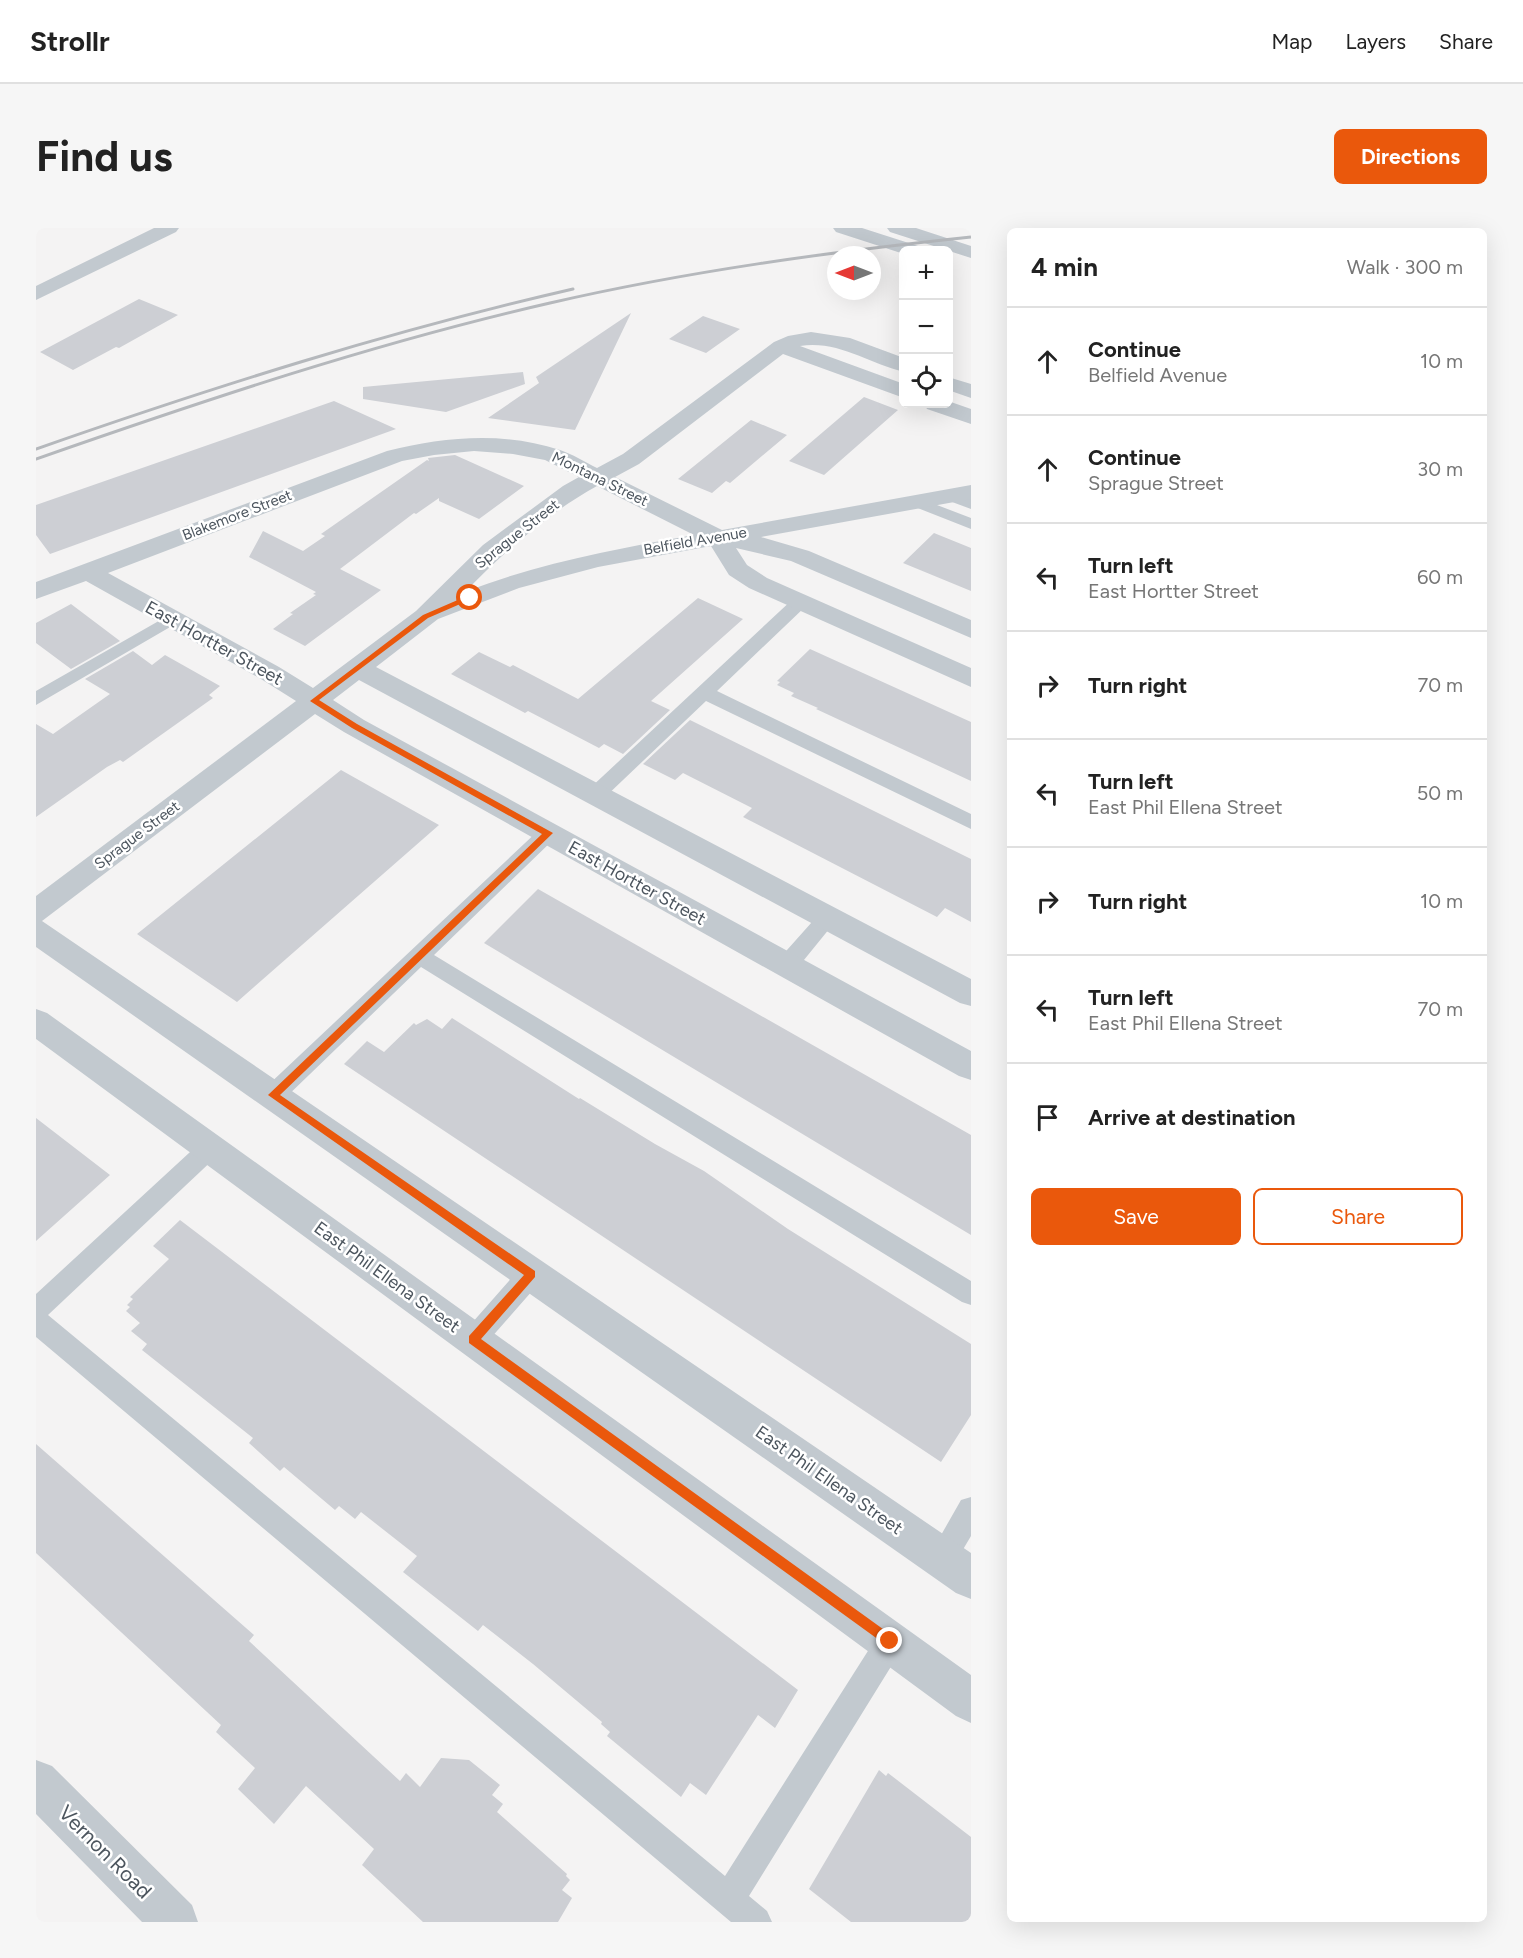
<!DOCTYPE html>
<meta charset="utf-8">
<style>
:root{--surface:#fff;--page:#f6f6f6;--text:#222;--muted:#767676;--line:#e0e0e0;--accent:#ea580c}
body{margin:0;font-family:Figtree,sans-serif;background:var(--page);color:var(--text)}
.controls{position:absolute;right:18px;top:18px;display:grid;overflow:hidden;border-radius:9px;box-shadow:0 6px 24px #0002}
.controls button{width:54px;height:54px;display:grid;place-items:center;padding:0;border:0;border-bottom:2px solid var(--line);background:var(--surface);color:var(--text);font:30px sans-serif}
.compass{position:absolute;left:791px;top:18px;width:54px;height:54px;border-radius:50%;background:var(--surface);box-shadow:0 6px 24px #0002;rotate:270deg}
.stop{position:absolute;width:18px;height:18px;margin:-14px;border:4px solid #ea580c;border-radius:50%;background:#fff}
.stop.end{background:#ea580c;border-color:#fff;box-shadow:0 2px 6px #0008}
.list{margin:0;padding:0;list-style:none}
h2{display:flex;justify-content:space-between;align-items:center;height:78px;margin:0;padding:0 24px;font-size:26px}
h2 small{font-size:20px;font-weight:400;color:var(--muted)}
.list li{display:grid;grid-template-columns:39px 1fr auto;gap:18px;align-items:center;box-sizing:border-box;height:108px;padding:0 24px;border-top:2px solid var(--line)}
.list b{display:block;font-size:22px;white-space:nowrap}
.list p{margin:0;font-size:20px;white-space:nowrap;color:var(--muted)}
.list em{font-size:20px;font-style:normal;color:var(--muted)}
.actions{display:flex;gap:12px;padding:18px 24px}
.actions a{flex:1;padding:14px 0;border:2px solid var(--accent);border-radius:9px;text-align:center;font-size:21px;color:var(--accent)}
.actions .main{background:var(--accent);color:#fff}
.icon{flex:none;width:33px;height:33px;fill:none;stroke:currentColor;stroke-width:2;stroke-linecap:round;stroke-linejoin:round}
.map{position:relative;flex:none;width:935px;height:1694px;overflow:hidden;border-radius:9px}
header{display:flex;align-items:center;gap:36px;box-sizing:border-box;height:84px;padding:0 30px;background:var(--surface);border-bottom:2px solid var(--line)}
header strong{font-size:28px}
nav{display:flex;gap:33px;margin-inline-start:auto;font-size:21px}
.intro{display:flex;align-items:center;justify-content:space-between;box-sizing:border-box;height:144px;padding:0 36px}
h1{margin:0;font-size:42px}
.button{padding:15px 27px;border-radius:9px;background:var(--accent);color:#fff;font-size:21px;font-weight:700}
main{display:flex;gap:36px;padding:0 36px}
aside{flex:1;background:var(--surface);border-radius:9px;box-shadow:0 6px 24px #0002}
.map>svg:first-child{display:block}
</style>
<header>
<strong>Strollr</strong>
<nav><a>Map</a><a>Layers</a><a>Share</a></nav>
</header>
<div class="intro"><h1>Find us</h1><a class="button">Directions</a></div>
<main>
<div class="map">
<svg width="935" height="1694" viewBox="0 0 935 1694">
<rect width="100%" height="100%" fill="#f4f3f3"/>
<!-- building -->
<path fill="#cdcfd4" d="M103 71 142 87 83 120 80 119 37 142 4 124Z
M595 85 539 202 452 190 503 155 500 149Z
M667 88 704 101 670 125 633 111Z
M487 144 489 156 410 184 327 171V159Z
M828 169 862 182 788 247 753 233Z
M298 173 360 201 14 326 0 307V277Z
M715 192 751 207 694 255 690 253 676 265 642 251Z
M419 227 488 258 443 291 403 273V270L380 286 378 285 304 341 345 362 269 418 237 401 257 386 254 385 280 367 277 366 280 364 213 329 227 303 267 323 289 308 285 306 391 232 393 233 392 230Z
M898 305 935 320V363L867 335Z
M662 370 707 391 615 473 634 482 587 526 568 516 563 520 492 483 489 485 415 446 443 424 474 439 477 437 542 471Z
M35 376 84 413 35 441 0 415V395Z
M774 421 935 494V553L780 481 782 480 755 468 758 465 741 457 744 454 741 453Z
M97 423 116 437 129 427 184 458 173 467 177 470 87 534 84 532 71 539 0 589V496L17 506 74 466 49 451Z
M654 492 935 631V694L909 680 901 689 707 589 716 580 647 545 639 552 607 536Z
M305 542 403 597 201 774 101 706Z
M502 661 935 907V1007L448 715Z
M416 790 543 871 544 870 619 916 668 943 752 1001 935 1116V1187L905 1234 308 836 331 813 348 824 378 795 380 797 391 791 406 801Z
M0 890 74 947 0 1013Z
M144 992 762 1462 739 1500 722 1487 670 1567 654 1555 645 1569 571 1508 574 1504 565 1496 566 1494 497 1436 447 1397 442 1403 367 1344 381 1328 325 1284 319 1291 303 1278 299 1282 248 1239 244 1243 213 1215 217 1210 106 1122 111 1116 95 1103 104 1095 90 1083 94 1079 91 1077 97 1071 94 1069 133 1031 117 1018Z
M0 1216 218 1407 213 1413 364 1553 370 1545 384 1559 405 1530 433 1532 464 1557 456 1567 467 1576 461 1584 531 1646 530 1648 534 1652 526 1662 536 1670 522 1694H387L326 1637 338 1621 270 1558 238 1596 202 1561 219 1540 180 1504 185 1497 0 1325Z
M843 1542 850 1548 852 1545 935 1609V1694H815L773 1661Z"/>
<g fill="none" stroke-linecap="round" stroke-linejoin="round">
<!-- service -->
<path fill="#c2c9cf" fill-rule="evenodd" d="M914 263 935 270V281L908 271 906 268Z
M880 269 935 290V301L874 277 872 274Z
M764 369 770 370 773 374 770 378 681 463 935 586V601L670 473 566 572 559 574 552 572 549 567 552 562 758 370Z
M135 386 141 387 144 391 141 395 0 477V463Z
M512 598 519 600 522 605 519 610 398 727 935 1053V1077L926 1074 385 739 245 874 237 876 229 874 226 867 229 860 505 600Z
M791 682 798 685 801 690 798 695 759 743 751 745 743 743 740 737 743 731 784 685Z
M174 910 182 913 186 920 182 927 12 1087 689 1648 844 1404 854 1400 864 1404 868 1414 864 1424 713 1668 731 1683 736 1694H695L0 1109V1066L166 913Z
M495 1035 504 1038 507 1046 504 1054 446 1120 437 1124 428 1120 424 1112 428 1104 486 1038Z
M935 1269V1308L916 1340 906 1344 896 1340 892 1330 925 1272Z"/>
<!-- minor -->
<path fill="#c2c9cf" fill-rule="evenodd" d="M118 0H143L140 4 0 72V58Z
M775 104 814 110 868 130V144C832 135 802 112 764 118L868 156V170L747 126 603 236 579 249 686 302 935 257V271L725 309 773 323 935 392V410L755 333 700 320 711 337 731 350 935 440V459L713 360 693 347 675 318 562 339 483 360 402 391 340 439 935 751V778L924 775 323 452 297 472 328 492 935 823V852L923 848 308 504 279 486 6 693 935 1325V1371L920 1365 0 719V668L260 473 225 451 50 353 0 371V354L351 223C407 209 467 203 524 222 536 226 549 234 561 240L587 226 738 114 752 108ZM438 223 477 226 509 232 543 249 527 258 447 317 380 383 277 460 243 439 72 345 366 233 398 227ZM561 258 658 307C580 321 503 335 429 364 468 324 512 285 561 258Z
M912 149 935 156V170L912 162Z
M912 173 935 181V196L891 181 888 176H912Z
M0 781 11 785 935 1447V1495L920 1488 0 811Z
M0 1532 16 1538 156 1677 162 1694H106L0 1586Z"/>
<!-- tertiary -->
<path fill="#c2c9cf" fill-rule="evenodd" d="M797 0H826L882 18 885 22H868V26L800 4Z
M851 0H880L935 18V30L854 4Z"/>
<!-- rail -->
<path stroke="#b5b8bc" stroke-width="3" d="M0 221C177 159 354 103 537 61
M0 231C169 172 339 115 514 75 653 43 793 24 935 9"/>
</g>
<!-- route -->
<path fill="#ea580c" d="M431 368 438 370 392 390 283 472 321 496 517 605 244 867 499 1043V1049L445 1111 858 1409 860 1413 858 1418 854 1420 433 1115V1108L488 1047 232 867 506 606 316 500 274 473 387 387Z"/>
<g text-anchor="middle" stroke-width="5" stroke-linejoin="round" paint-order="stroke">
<!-- far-street labels -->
<g font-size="15" fill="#4c555e" stroke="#fff">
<text transform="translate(564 251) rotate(26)" y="5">Montana Street</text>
<text transform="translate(201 287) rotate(-21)" y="5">Blakemore Street</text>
<text transform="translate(481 306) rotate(-38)" y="5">Sprague Street</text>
<text transform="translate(659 313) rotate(-10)" y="5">Belfield Avenue</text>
<text transform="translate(101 607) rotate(-37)" y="5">Sprague Street</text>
</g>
<!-- street labels -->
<g font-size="18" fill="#4c555e" stroke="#fff">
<text transform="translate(178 415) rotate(29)" y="6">East Hortter Street</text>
<text transform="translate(601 655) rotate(29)" y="6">East Hortter Street</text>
<text transform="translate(351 1049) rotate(36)" y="6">East Phil Ellena Street</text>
<text transform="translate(793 1252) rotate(35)" y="6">East Phil Ellena Street</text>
</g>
<!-- near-street labels -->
<g font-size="21" fill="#4c555e" stroke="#fff">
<text transform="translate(69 1624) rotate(45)" y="7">Vernon Road</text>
</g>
</g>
</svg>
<div class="controls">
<button>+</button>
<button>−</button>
<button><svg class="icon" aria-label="locate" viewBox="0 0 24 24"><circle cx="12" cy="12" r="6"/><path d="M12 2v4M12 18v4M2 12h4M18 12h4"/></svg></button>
</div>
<svg class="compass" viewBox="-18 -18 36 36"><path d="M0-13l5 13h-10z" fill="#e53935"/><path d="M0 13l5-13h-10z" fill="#767676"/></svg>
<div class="stop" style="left:434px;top:370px"></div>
<div class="stop end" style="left:854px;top:1413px"></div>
</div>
<aside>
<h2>4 min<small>Walk · 300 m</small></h2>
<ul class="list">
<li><svg class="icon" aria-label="ahead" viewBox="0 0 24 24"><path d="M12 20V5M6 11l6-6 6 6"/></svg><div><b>Continue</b><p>Belfield Avenue</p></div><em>10 m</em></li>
<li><svg class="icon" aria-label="ahead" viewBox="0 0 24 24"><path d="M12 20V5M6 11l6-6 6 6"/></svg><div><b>Continue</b><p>Sprague Street</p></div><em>30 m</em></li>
<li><svg class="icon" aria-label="left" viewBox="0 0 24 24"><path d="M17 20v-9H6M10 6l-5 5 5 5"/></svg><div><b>Turn left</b><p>East Hortter Street</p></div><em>60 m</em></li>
<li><svg class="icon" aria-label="right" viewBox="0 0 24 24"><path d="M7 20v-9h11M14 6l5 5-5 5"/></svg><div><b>Turn right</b></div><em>70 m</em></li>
<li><svg class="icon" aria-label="left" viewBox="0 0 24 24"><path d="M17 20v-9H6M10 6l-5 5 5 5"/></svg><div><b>Turn left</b><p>East Phil Ellena Street</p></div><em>50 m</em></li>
<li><svg class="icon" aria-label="right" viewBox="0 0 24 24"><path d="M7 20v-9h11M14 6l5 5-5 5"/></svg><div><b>Turn right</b></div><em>10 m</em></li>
<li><svg class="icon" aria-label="left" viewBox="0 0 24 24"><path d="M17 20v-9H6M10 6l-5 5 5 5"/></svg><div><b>Turn left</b><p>East Phil Ellena Street</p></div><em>70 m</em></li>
<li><svg class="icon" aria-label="arrive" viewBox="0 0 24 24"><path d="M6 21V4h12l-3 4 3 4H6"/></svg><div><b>Arrive at destination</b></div></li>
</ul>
<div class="actions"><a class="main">Save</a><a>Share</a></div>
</aside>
</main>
